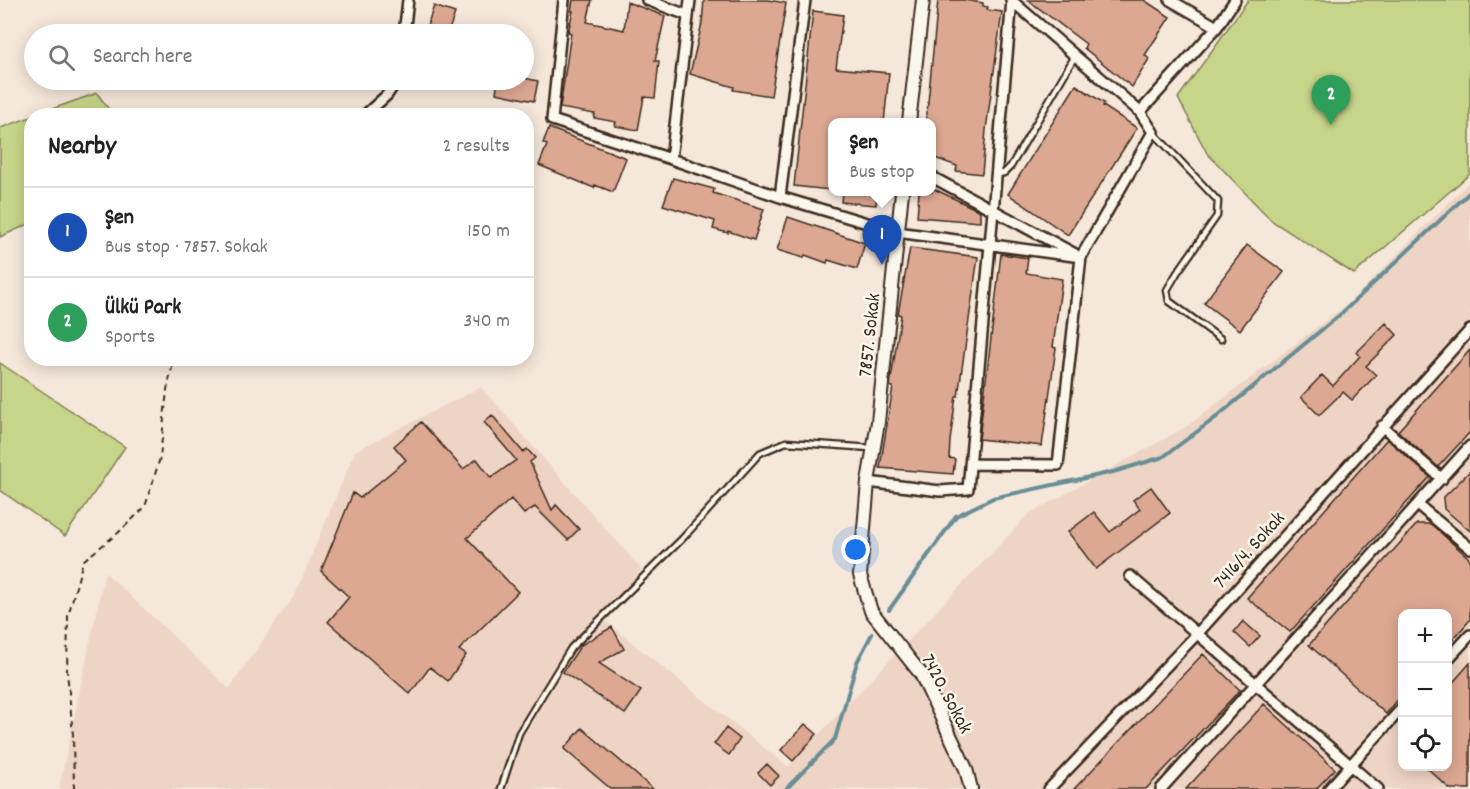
<!DOCTYPE html>
<meta charset="utf-8">
<style>
:root{--surface:#fff;--page:#f6f6f6;--text:#222;--muted:#767676;--line:#e0e0e0;--accent:#1f6fb2}
body{margin:0;font-family:Dekko,sans-serif;background:var(--page);color:var(--text)}
.controls{position:absolute;right:18px;bottom:18px;display:grid;overflow:hidden;border-radius:12px;box-shadow:0 3px 15px #0003}
.controls button{width:54px;height:54px;display:grid;place-items:center;padding:0;border:0;border-bottom:2px solid var(--line);background:var(--surface);color:var(--text);font:30px sans-serif}
.you{position:absolute;left:856px;top:550px;width:21px;height:21px;margin:-15px;border:4px solid #fff;border-radius:50%;background:#1a73e8;box-shadow:0 0 0 9px #1a73e833}
.badge{display:grid;place-items:center;width:39px;height:39px;border-radius:50%;background:var(--accent);color:#fff;font-size:20px;font-weight:700}
.pin{position:absolute;translate:-50% -50px;filter:drop-shadow(0 2px 3px #0008)}
.pin::after{content:'';position:absolute;top:32px;width:21px;height:18px;background:inherit;clip-path:polygon(0 0,100% 0,50% 100%)}
.popup{position:absolute;left:828px;top:118px;width:108px;height:78px;box-sizing:border-box;display:grid;place-content:center;border-radius:12px;background:var(--surface);filter:drop-shadow(0 2px 4px #0005);font-size:20px;white-space:nowrap;color:var(--muted)}
.popup b{font-size:22px;color:var(--text)}
.popup::after{content:'';position:absolute;left:50%;top:100%;margin-left:-12px;border:12px solid transparent;border-top-color:var(--surface)}
.list{margin:0;padding:0;list-style:none}
h2{display:flex;justify-content:space-between;align-items:center;height:78px;margin:0;padding:0 24px;font-size:26px}
h2 small{font-size:20px;font-weight:400;color:var(--muted)}
.list li{display:grid;grid-template-columns:39px 1fr auto;gap:18px;align-items:center;box-sizing:border-box;height:90px;padding:0 24px;border-top:2px solid var(--line)}
.list b{display:block;font-size:22px;white-space:nowrap}
.list p{margin:0;font-size:20px;white-space:nowrap;color:var(--muted)}
.list em{font-size:20px;font-style:normal;color:var(--muted)}
.icon{flex:none;width:33px;height:33px;fill:none;stroke:currentColor;stroke-width:2;stroke-linecap:round;stroke-linejoin:round}
.map{position:relative;flex:none;width:1470px;height:789px;overflow:hidden}
.search{position:absolute;background:var(--surface);box-shadow:0 3px 15px #0003;left:24px;top:24px;width:510px;height:66px;display:flex;align-items:center;gap:15px;box-sizing:border-box;padding:0 21px;border-radius:33px;color:var(--muted);font-size:22px}
.panel{position:absolute;background:var(--surface);box-shadow:0 3px 15px #0003;left:24px;top:108px;width:510px;height:258px;border-radius:24px}
.map>svg:first-child{display:block}
</style>
<div class="map">
<svg width="1470" height="789" viewBox="0 0 1470 789">
<rect width="100%" height="100%" fill="#f5e7da"/>
<filter id="ink" filterUnits="userSpaceOnUse"><feTurbulence type="fractalNoise" baseFrequency=".0167" numOctaves="2"/><feDisplacementMap in="SourceGraphic" scale="12" xChannelSelector="R" yChannelSelector="G"/><feConvolveMatrix kernelMatrix="1 2 1 2 8 2 1 2 1" color-interpolation-filters="sRGB"/></filter>
<g filter="url(#ink)">
<!-- built -->
<path fill="#eed4c4" fill-rule="evenodd" d="M1470 181V789H59L105 572 229 689 296 593 355 451 481 387 641 569 606 622 788 767 1029 514 1186 427 1349 303ZM1402 614H1448V766H1402Z"/>
<!-- green -->
<path fill="#c6d589" stroke="#808054" stroke-width="1.5" d="M1248 0H1470V174L1354 274 1272 221 1207 153 1178 98Z
M97 93 113 115H35Z
M31 117V223L0 237V128Z
M0 363 125 447 65 536 0 490Z"/>
<g fill="none" stroke-linecap="round" stroke-linejoin="round">
<!-- stream -->
<path stroke="#678e95" stroke-width="4" d="M889 610 956 516 993 498 1113 472 1163 457 1214 419 1342 313 1470 192
M786 789 835 739 857 662 872 634"/>
</g>
<!-- building -->
<path fill="#dda892" stroke="#3b2a1e" stroke-width="1.5" d="M573 0H592L587 22 624 30 627 2 665 16 655 61H659L655 98 644 97 638 130 615 126 616 122 594 118 595 114 560 108 571 33 568 32 573 11H571Z
M704 0H768L786 3 771 96 733 90 734 87 690 74 702 23Z
M938 0H964L983 3V6L988 7 987 10 1002 12 986 130 982 174 956 171 957 166 932 157V123H926Z
M1028 0H1144L1170 17 1145 55 1149 59 1132 87 1084 48 1086 44Z
M434 6 455 13 448 33 427 26Z
M813 11 843 15 836 68 889 73 884 123H832V166L830 190 794 186Z
M524 78 538 81 534 101 496 93 498 80Z
M1076 85 1104 103 1103 106 1137 128 1068 235 1008 194Z
M549 128 626 158 613 192 595 185 594 188 539 165 547 145 543 143Z
M673 178 714 189 713 193 764 209 754 240 728 231V233L713 229 715 221 663 205Z
M932 188 980 211V222L917 217 919 192H932Z
M842 192H877L876 205 841 202Z
M788 217 865 243 857 269 828 260 827 263 805 255 804 258 777 250Z
M1247 245 1284 272 1240 330 1204 303Z
M910 248 978 257 958 396H956L950 441 949 458 955 459 953 474 880 468 893 387 890 386 901 315 898 314Z
M1001 254 1028 258 1026 273 1062 279 1053 347 1056 348 1042 446 979 439Z
M1386 323 1397 335 1366 366 1376 375 1352 400 1343 392 1319 415 1301 397 1322 375 1333 386 1360 356 1357 352Z
M1470 350V432L1438 467 1398 431Z
M492 415 523 452 527 449 535 458 530 462 552 510 556 505 579 529 568 540 535 507 524 514 511 499 467 538 518 592 459 650 466 655 448 681 430 667 410 694 328 622 349 597 321 571 353 493 360 498 406 460 394 446 421 422 463 469 477 459 491 478 516 460 484 422Z
M1387 439 1430 477 1290 632 1247 598Z
M1470 471V531L1444 509 1443 498Z
M1151 487 1170 513 1096 569 1068 532 1094 512 1110 532 1140 509 1133 500Z
M1417 524H1431L1470 559V620L1448 645V614H1402V695L1386 714 1309 645Z
M1243 621 1260 636 1250 647 1234 632Z
M612 627 624 649 599 663 641 691 625 714 563 672 581 645Z
M1203 654 1240 690 1146 789H1074Z
M1470 663V789H1450L1425 766H1448V688Z
M1264 704 1335 769 1316 789H1186Z
M805 724 817 734 793 761 781 750Z
M582 728 653 789H611L564 749Z
M726 728 740 739 729 755 714 744Z
M767 764 779 776 770 785 758 773Z"/>
<g fill="none" stroke-linecap="round" stroke-linejoin="round">
<!-- service casing -->
<g stroke="#3b2a1e" stroke-width="9">
<path id="service" d="M1153 132 1218 201 1217 216 1177 273 1167 290 1169 301 1221 339
M997 174 1004 173 1011 166 1075 56
M501 789 519 733 571 648 682 539 760 453 786 442 871 448"/>
</g>
<!-- minor casing -->
<g stroke="#3b2a1e" stroke-width="14">
<path id="minor" d="M564 0 552 120 671 159 780 197 897 232 1081 257
M647 0 687 15
M1170 0 1217 27
M404 34 408 0
M1140 112 1217 27 1235 0
M364 116 387 95 397 80
M671 159 690 0
M932 177 1075 254
M780 197 805 0
M1382 426 1442 479
M970 464 1058 465 1081 257 1153 132 1140 112 1011 0
M868 482 940 491 968 489 1012 0
M1418 505 1470 548
M1130 576 1378 789
M1448 659 1470 635
M1049 789 1197 634 1470 330
M1161 789 1470 446
M1329 789 1402 708"/>
</g>
<!-- tertiary casing -->
<g stroke="#3b2a1e" stroke-width="16">
<path id="tertiary" d="M909 122 923 0
M902 192 878 422 868 482 860 575 871 611 921 674 966 769 971 789"/>
</g>
<!-- path -->
<path stroke="#3b2a1e" stroke-width="2" stroke-dasharray="6 4.5" stroke-linecap="butt" d="M74 789 73 735 67 671 68 616 83 561 118 533 145 507 160 458 167 390 174 358"/>
<!-- service -->
<use href="#service" stroke="#fbf7ec" stroke-width="4.5"/>
<!-- minor -->
<use href="#minor" stroke="#fbf7ec" stroke-width="9"/>
<!-- tertiary -->
<use href="#tertiary" stroke="#fbf7ec" stroke-width="12"/>
</g>
</g>
<g text-anchor="middle" stroke-width="5" stroke-linejoin="round" paint-order="stroke">
<!-- street labels -->
<g font-size="20" fill="#3b2a1e" stroke="#fbf7ec">
<text transform="translate(868 335) rotate(-84)" y="7">7857. Sokak</text>
<text transform="translate(1248 549) rotate(-48)" y="7">7416/4. Sokak</text>
<text transform="translate(948 693) rotate(62)" y="7">7420. Sokak</text>
</g>
</g>
</svg>
<div class="controls">
<button>+</button>
<button>−</button>
<button><svg class="icon" aria-label="locate" viewBox="0 0 24 24"><circle cx="12" cy="12" r="6"/><path d="M12 2v4M12 18v4M2 12h4M18 12h4"/></svg></button>
</div>
<div class="you"></div>
<div class="pin badge" style="left:882px;top:265px;background:#1a4fb4">1</div>
<div class="popup"><b>Şen</b>Bus stop</div>
<div class="pin badge" style="left:1331px;top:125px;background:#2e9e5b">2</div>
<div class="search"><svg class="icon" aria-label="search" viewBox="0 0 24 24"><circle cx="10" cy="10" r="6"/><path d="M15 15l6 6"/></svg>Search here</div>
<section class="panel">
<h2>Nearby<small>2 results</small></h2>
<ul class="list">
<li><span class="badge" style="background:#1a4fb4">1</span><div><b>Şen</b><p>Bus stop · 7857. Sokak</p></div><em>150 m</em></li>
<li><span class="badge" style="background:#2e9e5b">2</span><div><b>Ülkü Park</b><p>Sports</p></div><em>340 m</em></li>
</ul>
</section>
</div>
